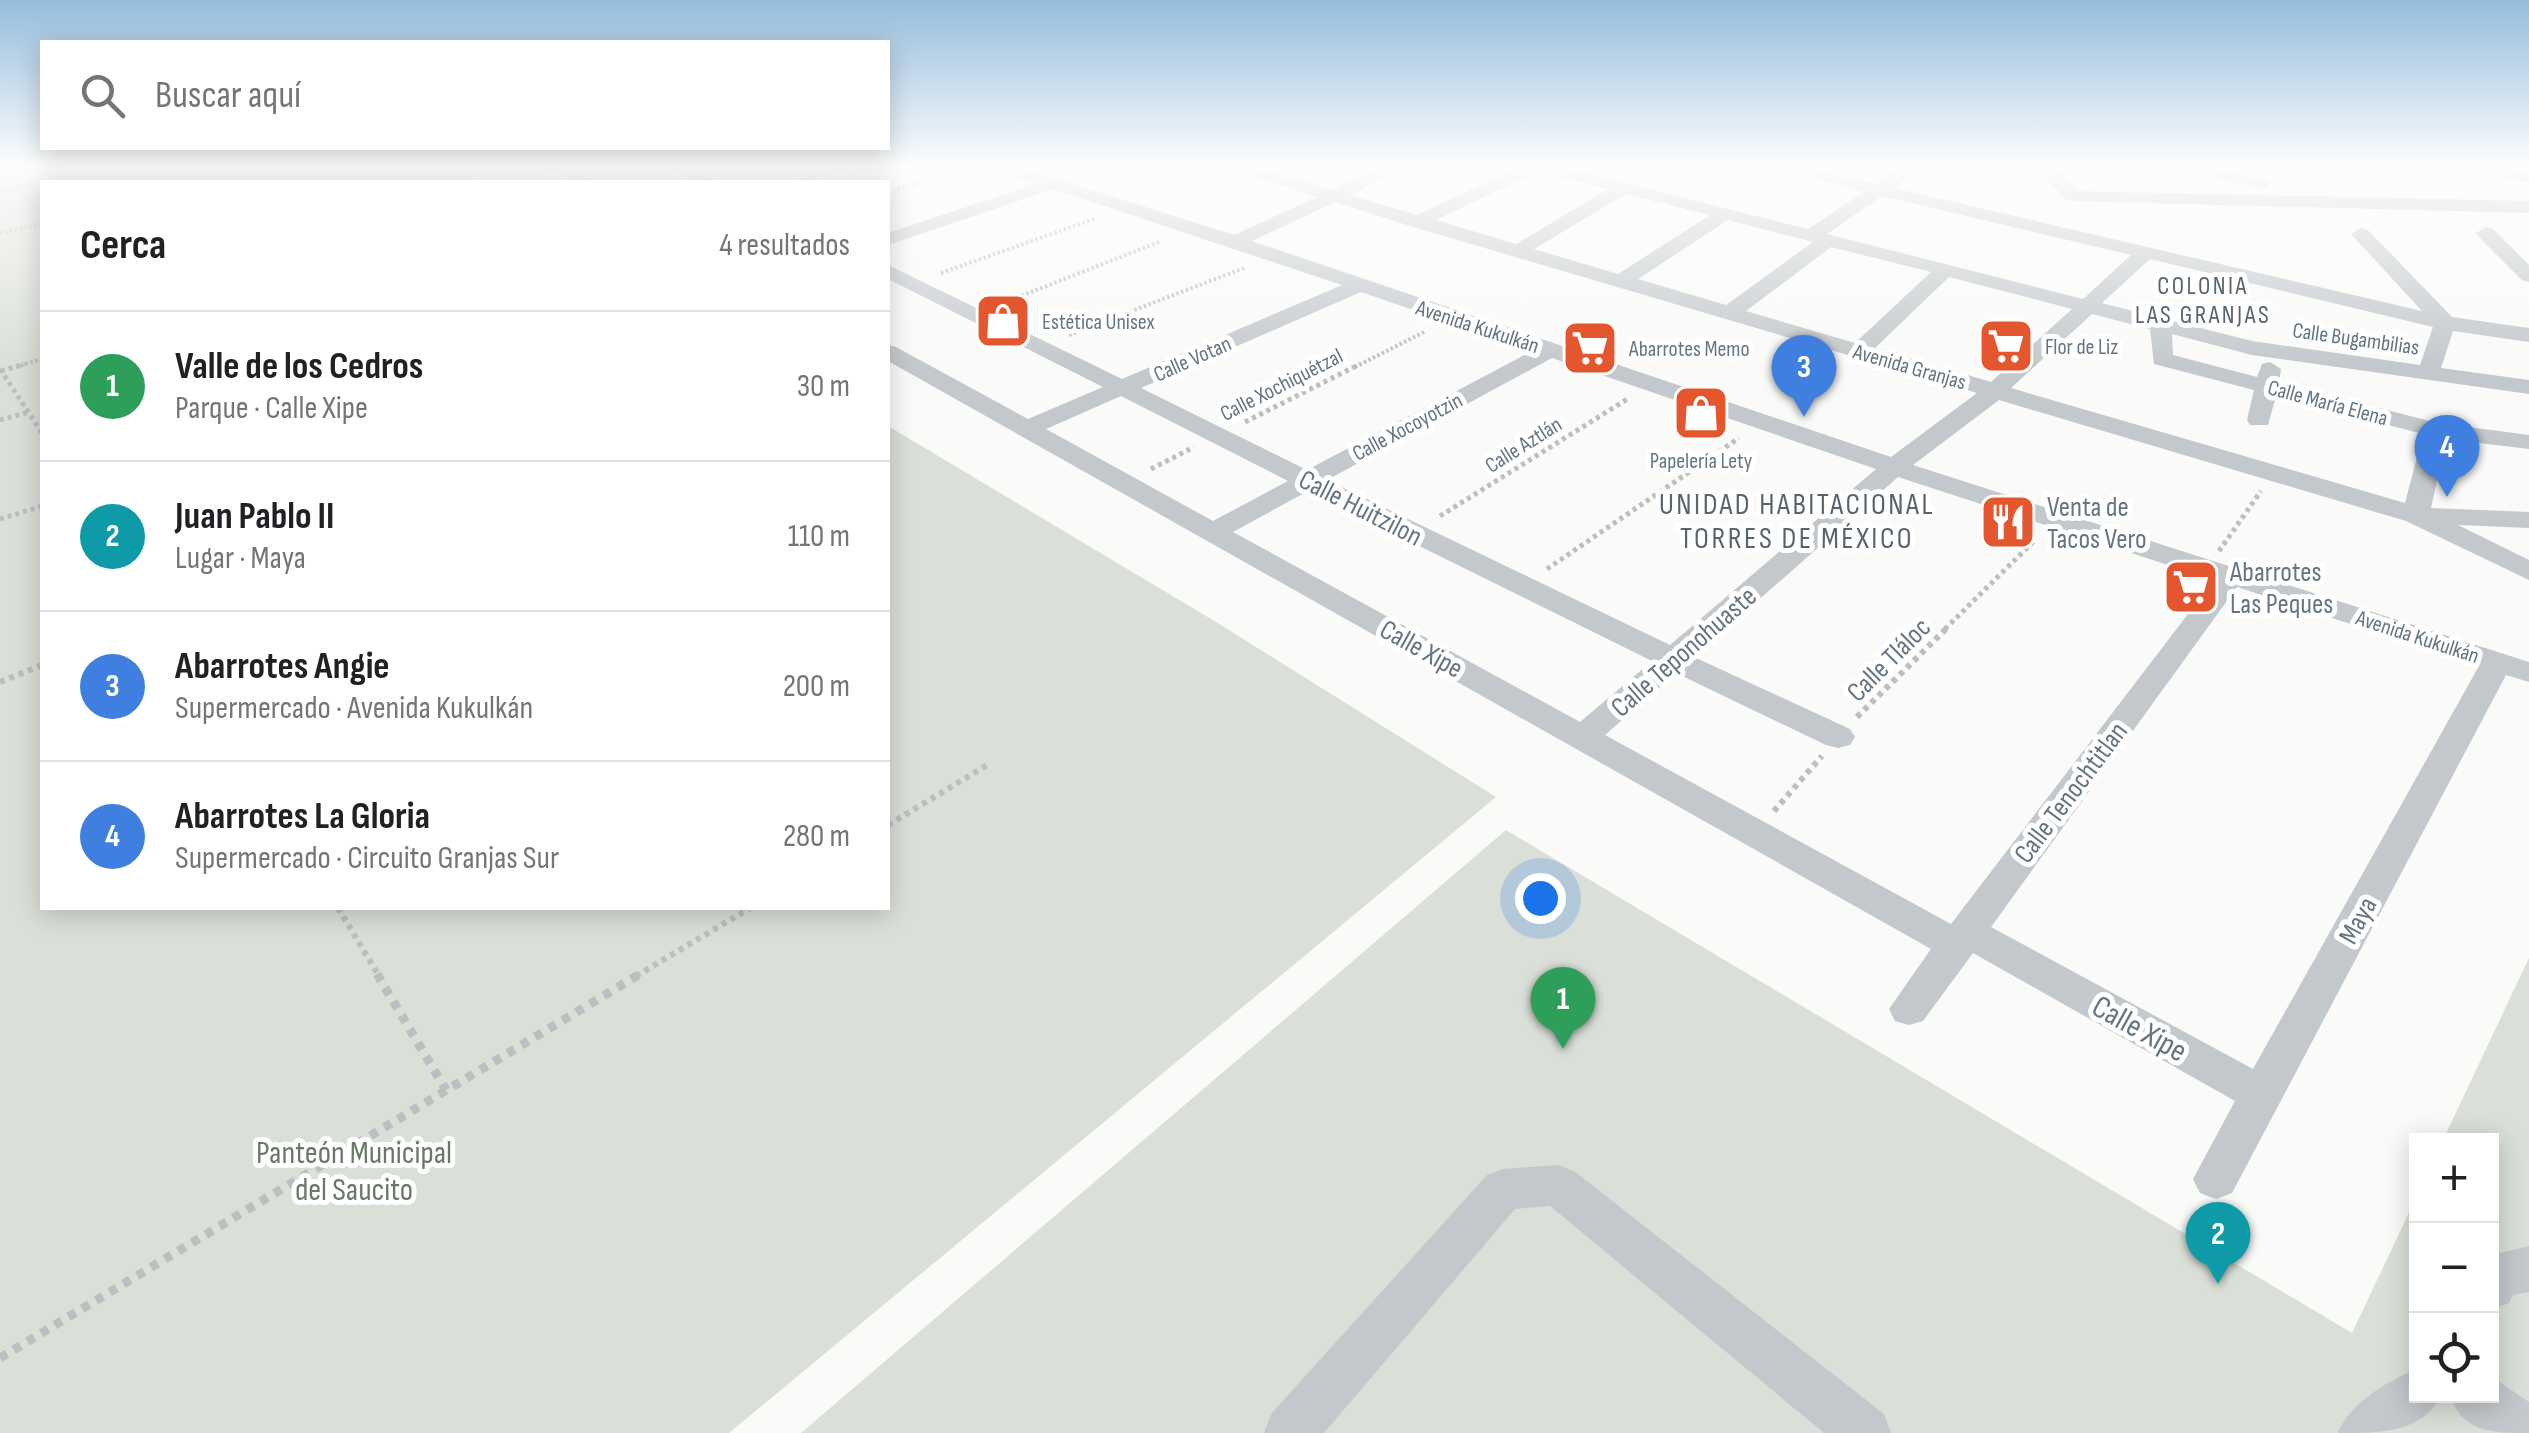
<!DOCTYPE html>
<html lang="es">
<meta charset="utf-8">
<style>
:root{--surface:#fff;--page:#f6f6f6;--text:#202124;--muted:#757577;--line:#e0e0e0;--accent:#0f766e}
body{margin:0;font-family:"Sofia Sans Condensed",sans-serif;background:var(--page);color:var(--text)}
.controls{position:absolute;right:30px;bottom:30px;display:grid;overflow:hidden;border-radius:0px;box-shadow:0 5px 25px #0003}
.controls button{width:90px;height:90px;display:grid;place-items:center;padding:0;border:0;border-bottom:2px solid var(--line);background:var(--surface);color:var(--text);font:50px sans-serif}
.you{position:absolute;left:1540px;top:898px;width:35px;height:35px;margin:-25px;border:8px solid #fff;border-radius:50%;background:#1a73e8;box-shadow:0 0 0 15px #1a73e833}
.badge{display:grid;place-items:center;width:65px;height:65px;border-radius:50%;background:var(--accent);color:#fff;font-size:32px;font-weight:700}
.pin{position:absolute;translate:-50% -82px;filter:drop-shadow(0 2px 5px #0008)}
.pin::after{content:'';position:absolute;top:52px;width:35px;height:30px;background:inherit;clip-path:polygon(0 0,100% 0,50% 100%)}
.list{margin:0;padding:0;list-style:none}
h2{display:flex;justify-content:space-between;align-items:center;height:130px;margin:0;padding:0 40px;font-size:42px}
h2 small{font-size:32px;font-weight:400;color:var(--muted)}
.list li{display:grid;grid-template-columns:65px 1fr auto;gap:30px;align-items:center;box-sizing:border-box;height:150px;padding:0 40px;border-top:2px solid var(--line)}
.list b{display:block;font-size:38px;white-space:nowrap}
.list p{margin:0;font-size:32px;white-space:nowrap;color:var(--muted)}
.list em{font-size:32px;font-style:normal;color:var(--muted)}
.icon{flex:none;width:55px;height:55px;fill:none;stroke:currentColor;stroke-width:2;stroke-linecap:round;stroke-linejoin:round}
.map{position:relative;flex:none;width:2529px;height:1433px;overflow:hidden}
.search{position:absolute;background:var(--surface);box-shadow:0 5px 25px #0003;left:40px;top:40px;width:850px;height:110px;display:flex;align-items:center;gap:25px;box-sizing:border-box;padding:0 35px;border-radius:0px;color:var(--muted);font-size:38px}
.panel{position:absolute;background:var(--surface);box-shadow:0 5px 25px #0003;left:40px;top:180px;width:850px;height:730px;border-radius:0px}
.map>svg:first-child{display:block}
</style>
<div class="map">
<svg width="2529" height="1433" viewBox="0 0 2529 1433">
<rect width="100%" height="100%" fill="#fafaf8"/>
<!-- green -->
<path fill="#dadfd7" d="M0 166H454L481 182H42V908H888V426L1216 622 1496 797 729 1433H0Z
M1506 830 2352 1333 2416 1198V1396H2492V1140H2443L2529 958V1433H801Z"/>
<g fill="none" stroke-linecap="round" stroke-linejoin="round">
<!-- path-far3 -->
<path stroke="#bbbfc2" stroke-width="4" stroke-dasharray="2.5 2.5" stroke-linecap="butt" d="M223 182 273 171 286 182
M794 182 847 166
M0 192 118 166
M888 193 969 166
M0 233 42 224
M941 273 1094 219
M1003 303 1159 242
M1069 335 1244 268
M16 367 42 359
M1355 367 1426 331"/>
<!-- path-far2 -->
<path stroke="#bbbfc2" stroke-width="5" stroke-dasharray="4 4" stroke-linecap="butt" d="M0 369 42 433
M1 371 25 364
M0 420 29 412
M1245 422 1360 364
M1151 469 1194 447
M1440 516 1629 398
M0 519 42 506
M2219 551 2261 491
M1547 569 1739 438
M1945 629 2036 539"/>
<!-- path-far1 -->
<path stroke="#bbbfc2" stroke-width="6" stroke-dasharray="5 5" stroke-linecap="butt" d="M0 682 42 665
M1857 717 1948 627
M1774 811 1822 756
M888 825 989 764
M338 908 379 976
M636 976 750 908"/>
<!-- path -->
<path stroke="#bbbfc2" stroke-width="9" stroke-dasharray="8 8" stroke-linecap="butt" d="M377 974 446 1090
M0 1358 640 974"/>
<!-- minor -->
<path fill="#c3c8cc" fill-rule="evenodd" d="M546 166H567L592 182H571Z
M667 166H689L717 182H695Z
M989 166H1016L1234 235 1317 197 1223 166H1250L1332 190 1383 166H1406L1350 195 1417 215 1521 166H1559L1808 229 1864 192 1770 166H1801L1876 184 1902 166H1922L1894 188 2422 311 2351 234 2361 228 2368 230 2452 317 2529 328V342L2453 331 2441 368 2529 380V394L2252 355 2172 334 2173 355 2257 377 2262 364 2270 362 2281 369 2279 382 2437 423 2529 435V449L2446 439 2431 508 2529 512V528L2458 525 2529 560V580L2406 521 1999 400 1913 465 2529 662V682L2506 675 2232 1193 2216 1199 2200 1193 2193 1179 2235 1101 1973 953 1923 1021 1909 1025 1895 1021 1889 1009 1931 949 888 361V345L896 347 1028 419 1103 387 888 279V265L1122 379 1342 285 1053 189 888 245V233L1035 184ZM1538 171 1608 189 1516 244 1436 220ZM1626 194 1710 215 1618 274 1534 249ZM1882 196 2131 255 2083 299 1827 234ZM1335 202 1410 226 1977 393 1891 457 1252 241ZM1728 220 1813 242 1726 305 1638 279ZM1831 247 1931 272 1855 343 1746 311ZM2150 259 2433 327 2420 365 2252 341 2102 303ZM1949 277 2072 309 1991 382 1875 348ZM1361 292 1532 351 1307 470 1141 388ZM2092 314 2150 329 2154 364 2254 390 2247 420 2250 425H2268L2276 396 2423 434 2405 503 2011 388ZM1552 358 1876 469 1670 645 1327 480ZM1121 396 1288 481 1213 521 1046 429ZM1898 477 2214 580 1951 924 1605 735 1676 673 1826 745 1838 748 1850 745 1855 737 1850 729 1694 657ZM1308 491 1652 661 1580 722 1233 532ZM2237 587 2479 666 2253 1069 1991 927Z
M2036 166H2054L2077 191 2529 201V213L2072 201 2066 200Z
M2166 166H2201L2268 180 2271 184 2262 189Z
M2456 166H2496L2529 172V182L2464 171Z
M2486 227 2493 229 2529 265V282L2522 280 2479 237 2476 233Z
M1558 1165 1574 1171 1884 1414 1891 1433H1824L1550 1206 1515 1209 1324 1433H1264L1271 1414 1487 1175 1503 1169Z
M2529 1246V1292L2513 1295 2509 1303 2492 1310V1255Z
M2416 1369V1396H2441C2422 1433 2380 1433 2338 1433 2350 1403 2386 1382 2416 1369Z
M2492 1377 2529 1402V1433C2493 1433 2463 1433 2450 1396H2492Z"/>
</g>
<!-- sky -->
<linearGradient id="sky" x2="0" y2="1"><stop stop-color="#96bcdc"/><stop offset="0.45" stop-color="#fdfdfc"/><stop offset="1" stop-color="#fdfdfc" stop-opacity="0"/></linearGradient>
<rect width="2529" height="367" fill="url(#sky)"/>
<!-- icons -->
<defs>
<g id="shop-square" transform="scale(2.875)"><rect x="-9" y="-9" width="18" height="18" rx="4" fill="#e4572e" stroke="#fff"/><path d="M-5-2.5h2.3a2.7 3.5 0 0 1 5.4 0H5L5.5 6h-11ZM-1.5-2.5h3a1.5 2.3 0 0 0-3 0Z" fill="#fff"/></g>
<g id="supermarket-square" transform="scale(2.875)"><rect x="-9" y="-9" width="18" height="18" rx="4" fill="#e4572e" stroke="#fff"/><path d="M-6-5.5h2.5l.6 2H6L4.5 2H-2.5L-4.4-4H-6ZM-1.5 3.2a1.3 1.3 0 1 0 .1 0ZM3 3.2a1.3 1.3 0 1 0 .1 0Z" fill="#fff"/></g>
<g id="restaurant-square" transform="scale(2.875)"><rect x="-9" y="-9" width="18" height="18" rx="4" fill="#e4572e" stroke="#fff"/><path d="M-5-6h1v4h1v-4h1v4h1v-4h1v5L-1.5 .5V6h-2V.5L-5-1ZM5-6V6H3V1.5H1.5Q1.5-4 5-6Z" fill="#fff"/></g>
</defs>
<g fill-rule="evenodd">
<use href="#shop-square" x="1003" y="321"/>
<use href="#supermarket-square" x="2006" y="346"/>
<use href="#supermarket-square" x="1590" y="348"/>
<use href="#shop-square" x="1701" y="413"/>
<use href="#restaurant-square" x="2008" y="522"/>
<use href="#supermarket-square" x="2191" y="587"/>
</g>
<g text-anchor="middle" stroke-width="10" stroke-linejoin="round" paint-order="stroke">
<!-- far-poi labels -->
<g font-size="22" fill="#657683" stroke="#fff" text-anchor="start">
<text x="1042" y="329">Estética Unisex</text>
<text x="2045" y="354">Flor de Liz</text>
<text x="1629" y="356">Abarrotes Memo</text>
<text x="1701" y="468" text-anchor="middle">Papelería Lety</text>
</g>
<!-- far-street labels -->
<g font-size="22" fill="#657683" stroke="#fff">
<text transform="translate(1478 326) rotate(18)" y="8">Avenida Kukulkán</text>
<text transform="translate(2356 338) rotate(8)" y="8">Calle Bugambilias</text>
<text transform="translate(1192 358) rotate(-24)" y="8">Calle Votan</text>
<text transform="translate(1910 366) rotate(16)" y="8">Avenida Granjas</text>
<text transform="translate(1281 384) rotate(-27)" y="8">Calle Xochiquétzal</text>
<text transform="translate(2328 402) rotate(15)" y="8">Calle María Elena</text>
<text transform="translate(1407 426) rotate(-28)" y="8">Calle Xocoyotzin</text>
<text transform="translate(1523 444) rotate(-32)" y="8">Calle Aztlán</text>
<text transform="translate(2418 636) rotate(18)" y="8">Avenida Kukulkán</text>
</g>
<!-- far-neighbourhood labels -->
<g font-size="25" letter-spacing="2.5" fill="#57646e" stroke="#fff">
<text x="2203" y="294">COLONIA<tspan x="2203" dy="29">LAS GRANJAS</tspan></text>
</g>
<!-- poi labels -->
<g font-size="28" fill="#657683" stroke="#fff" text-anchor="start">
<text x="2047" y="516">Venta de<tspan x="2047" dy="32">Tacos Vero</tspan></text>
<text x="2230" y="581">Abarrotes<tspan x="2230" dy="32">Las Peques</tspan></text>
</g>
<!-- street labels -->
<g font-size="28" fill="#657683" stroke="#fff">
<text transform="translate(1361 507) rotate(27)" y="10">Calle Huitzilon</text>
<text transform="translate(1422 648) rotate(29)" y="10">Calle Xipe</text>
<text transform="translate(1683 651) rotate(-41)" y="10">Calle Teponohuaste</text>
<text transform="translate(1888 659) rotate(-45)" y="10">Calle Tláloc</text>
<text transform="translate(2070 792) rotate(-53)" y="10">Calle Tenochtitlan</text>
<text transform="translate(2357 920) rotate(-61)" y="10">Maya</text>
</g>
<!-- neighbourhood labels -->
<g font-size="30" letter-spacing="2.5" fill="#57646e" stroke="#fff">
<text x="1797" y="514">UNIDAD HABITACIONAL<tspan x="1797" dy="34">TORRES DE MÉXICO</tspan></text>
</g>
<!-- near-street labels -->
<g font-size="32" fill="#657683" stroke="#fff">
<text transform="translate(2140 1028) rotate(29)" y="11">Calle Xipe</text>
</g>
<!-- near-park labels -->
<g font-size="32" fill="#687a64" stroke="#fff">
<text x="354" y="1163">Panteón Municipal<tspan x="354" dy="37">del Saucito</tspan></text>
</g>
</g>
</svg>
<div class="controls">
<button>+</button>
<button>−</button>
<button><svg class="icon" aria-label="locate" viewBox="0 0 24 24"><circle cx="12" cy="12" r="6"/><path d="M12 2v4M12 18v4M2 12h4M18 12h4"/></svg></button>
</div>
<div class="you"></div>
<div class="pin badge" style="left:1563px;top:1049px;background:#2e9e5b">1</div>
<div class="pin badge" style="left:2218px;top:1284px;background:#0f9aa8">2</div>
<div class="pin badge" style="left:1804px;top:417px;background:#3f7fe0">3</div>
<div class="pin badge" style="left:2447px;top:497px;background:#3f7fe0">4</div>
<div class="search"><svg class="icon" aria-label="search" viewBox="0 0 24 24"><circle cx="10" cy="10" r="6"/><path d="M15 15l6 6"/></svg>Buscar aquí</div>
<section class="panel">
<h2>Cerca<small>4 resultados</small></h2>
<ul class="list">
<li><span class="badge" style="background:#2e9e5b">1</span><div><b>Valle de los Cedros</b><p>Parque · Calle Xipe</p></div><em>30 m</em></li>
<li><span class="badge" style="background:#0f9aa8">2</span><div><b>Juan Pablo II</b><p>Lugar · Maya</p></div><em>110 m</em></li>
<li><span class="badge" style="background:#3f7fe0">3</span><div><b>Abarrotes Angie</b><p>Supermercado · Avenida Kukulkán</p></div><em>200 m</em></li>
<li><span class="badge" style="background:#3f7fe0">4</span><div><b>Abarrotes La Gloria</b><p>Supermercado · Circuito Granjas Sur</p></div><em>280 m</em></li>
</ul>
</section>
</div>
